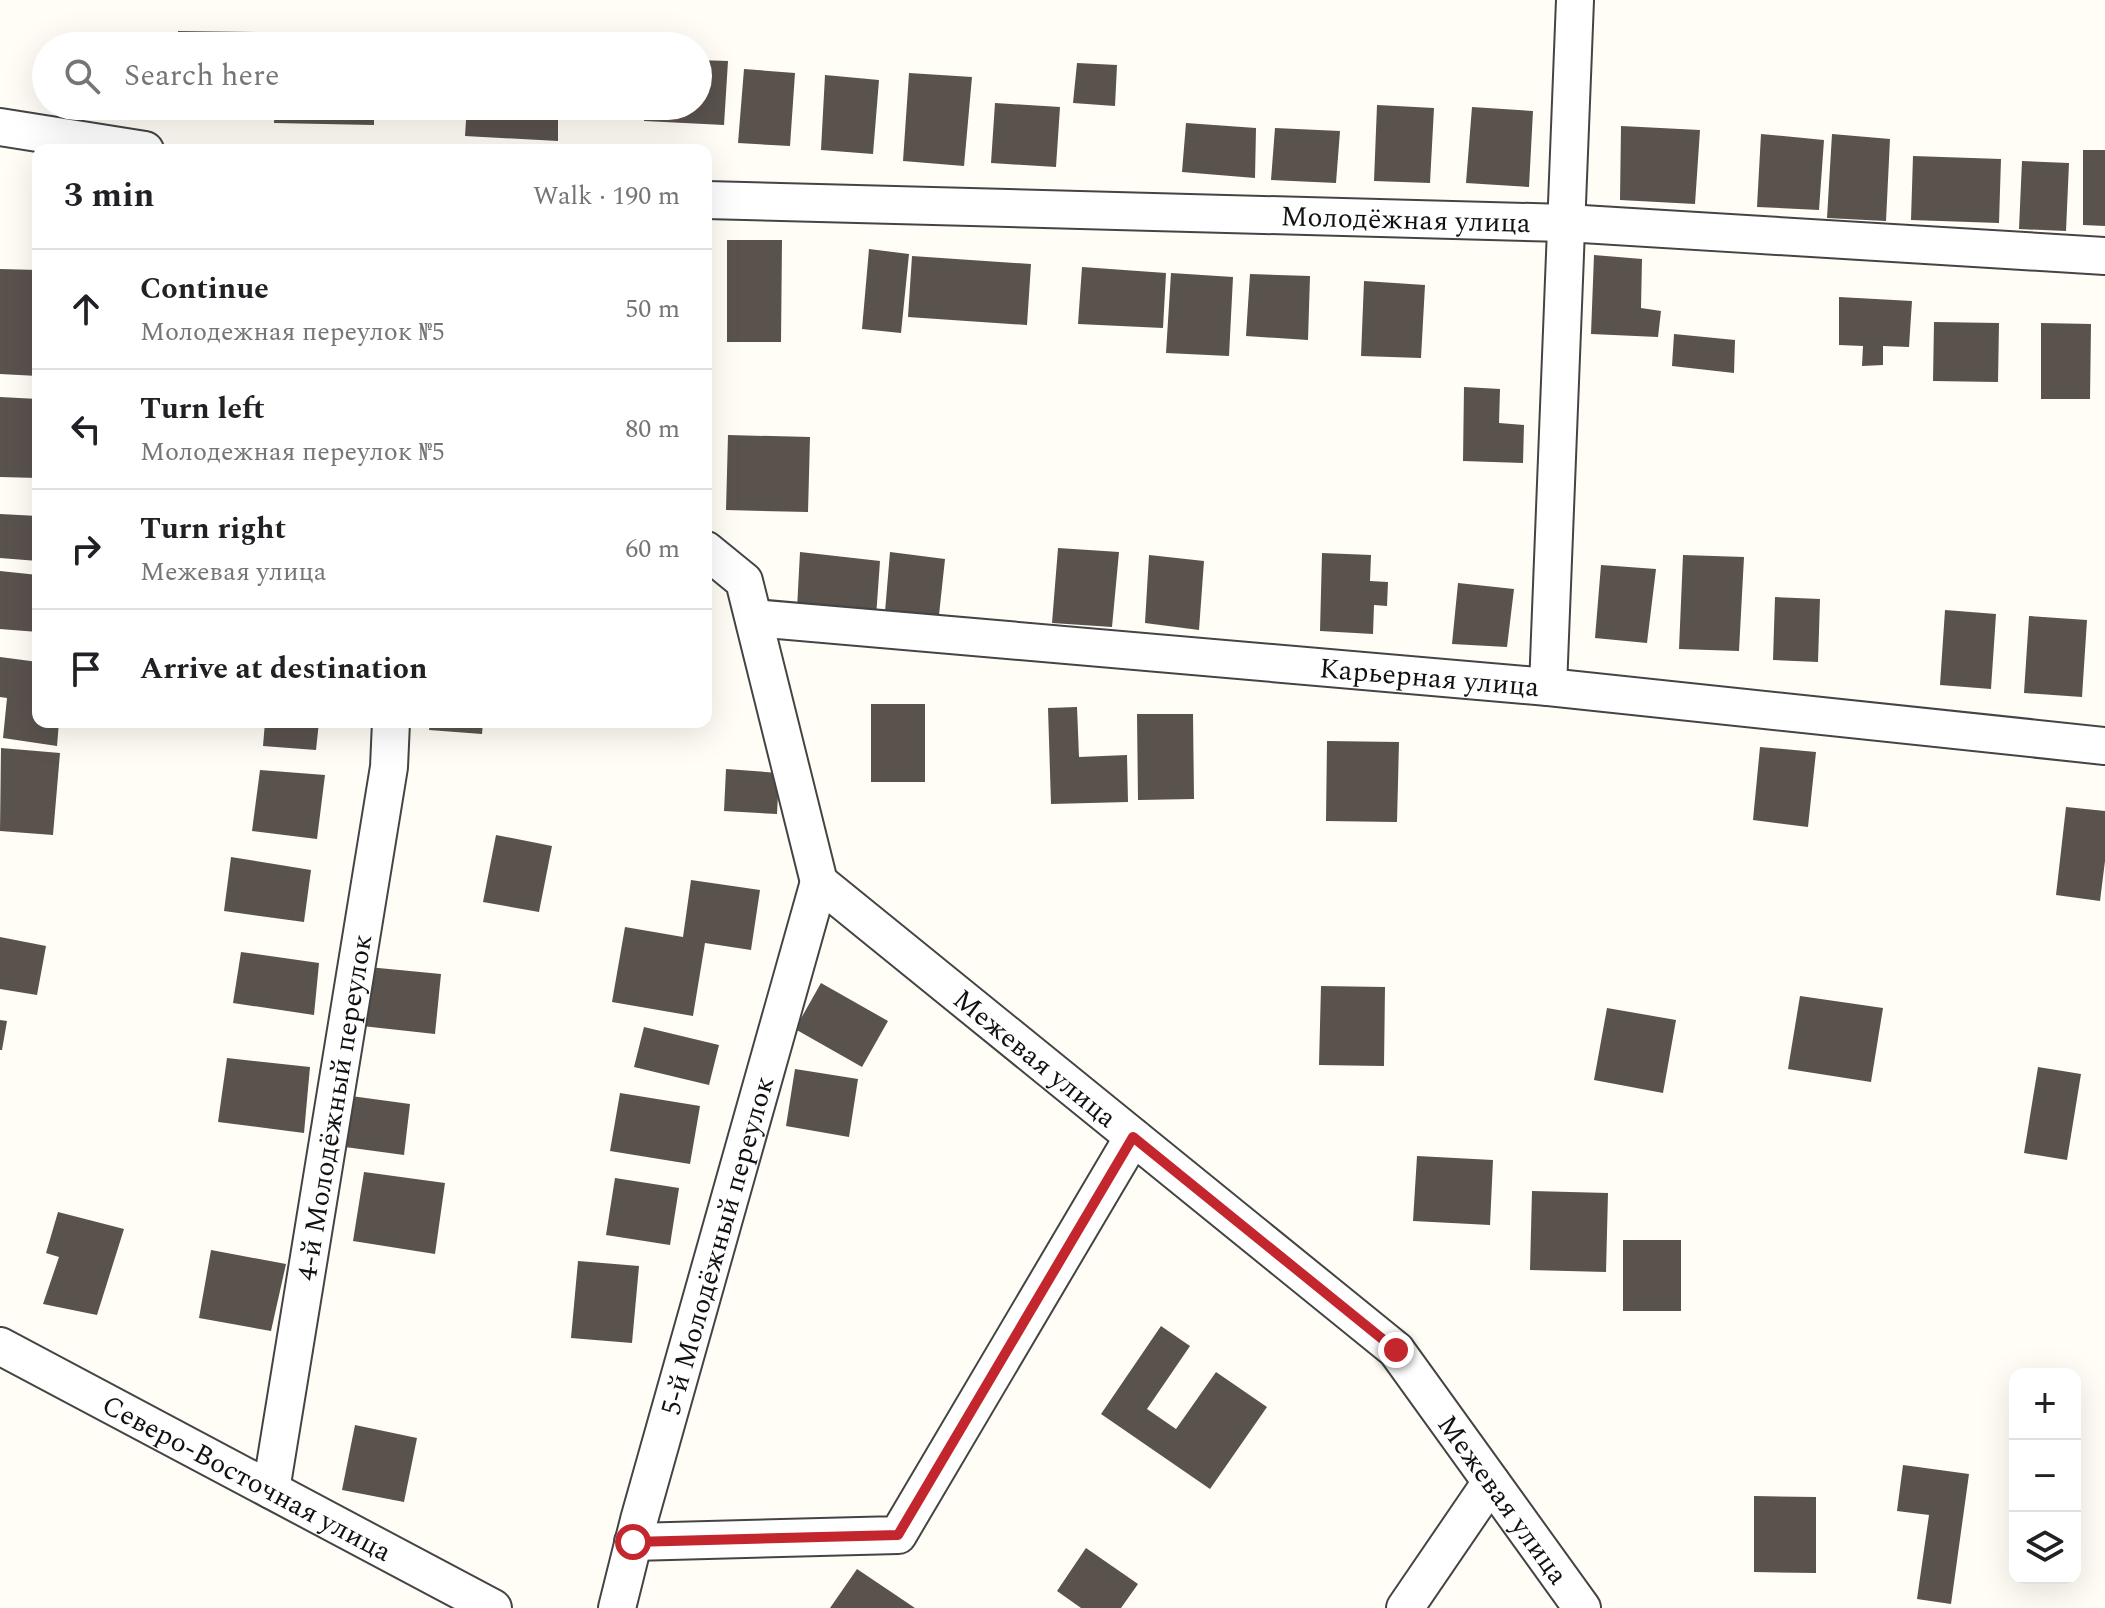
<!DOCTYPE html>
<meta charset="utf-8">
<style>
:root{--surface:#fff;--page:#f2f2f2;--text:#202124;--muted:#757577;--line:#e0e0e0}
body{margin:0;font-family:Spectral,serif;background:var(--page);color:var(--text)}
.controls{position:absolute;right:24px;bottom:24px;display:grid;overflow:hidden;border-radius:16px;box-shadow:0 8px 32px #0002}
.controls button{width:72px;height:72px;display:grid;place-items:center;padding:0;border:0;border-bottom:2px solid var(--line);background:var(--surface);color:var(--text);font:40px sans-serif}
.stop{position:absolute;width:24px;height:24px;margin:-18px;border:6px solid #c4262e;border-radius:50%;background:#fff}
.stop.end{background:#c4262e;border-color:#fff;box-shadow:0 2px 8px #0008}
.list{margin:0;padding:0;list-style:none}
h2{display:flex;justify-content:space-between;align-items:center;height:104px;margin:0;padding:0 32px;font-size:34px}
h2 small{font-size:26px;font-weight:400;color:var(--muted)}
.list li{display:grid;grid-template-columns:52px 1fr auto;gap:24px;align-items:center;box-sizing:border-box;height:120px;padding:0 32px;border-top:2px solid var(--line)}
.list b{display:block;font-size:30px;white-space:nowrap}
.list p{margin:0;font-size:26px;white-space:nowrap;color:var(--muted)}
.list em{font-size:26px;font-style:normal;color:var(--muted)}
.icon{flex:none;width:44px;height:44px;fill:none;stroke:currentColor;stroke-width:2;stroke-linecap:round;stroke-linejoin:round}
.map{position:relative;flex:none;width:2105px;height:1608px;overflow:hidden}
.search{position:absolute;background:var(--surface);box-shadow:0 8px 32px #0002;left:32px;top:32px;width:680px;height:88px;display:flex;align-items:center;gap:20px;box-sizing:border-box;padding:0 28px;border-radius:44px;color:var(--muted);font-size:30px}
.panel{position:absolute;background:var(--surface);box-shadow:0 8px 32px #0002;left:32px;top:144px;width:680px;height:584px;border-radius:16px}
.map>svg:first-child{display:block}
</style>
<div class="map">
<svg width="2105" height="1608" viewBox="0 0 2105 1608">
<rect width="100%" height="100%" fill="#fffdf5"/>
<!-- building -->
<path fill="#5a524d" d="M178 31 262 32V46H178Z
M276 39 375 41V46H276Z
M698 60 728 61 724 125 644 121 645 106H698Z
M1077 63 1117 65 1115 106 1073 103Z
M744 69 795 73 790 146 738 143Z
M909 73 972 77 964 166 903 161Z
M825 75 879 80 873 154 821 150Z
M995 103 1060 107 1056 167 991 163Z
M1377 105 1434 108 1430 183 1374 181Z
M275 106H374V125L274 123Z
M388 106H464V112L388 109Z
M467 106H558V141L465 136Z
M1472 107 1533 111 1529 187 1466 183Z
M1186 123 1256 128 1255 178 1182 172Z
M1621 126 1700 130 1695 204 1620 200Z
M1275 128 1340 131 1336 183 1271 180Z
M1761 134 1824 140 1819 210 1757 207Z
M1832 134 1890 139 1886 221 1827 218Z
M2083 150H2105V226L2083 225Z
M1913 156 2001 159 1999 223 1911 220Z
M2022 161 2069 163 2066 231 2019 229Z
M727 240H782L781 342H727Z
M869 249 909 254 901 333 862 329Z
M1594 255 1642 259 1641 308 1661 311 1658 337 1591 334Z
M912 256 1031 264 1027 325 908 317Z
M1082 267 1166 273 1163 328 1078 324Z
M0 269 38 270V376L0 374Z
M1171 273 1233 277 1229 356 1166 353Z
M1250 274 1310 276 1308 340 1246 336Z
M1364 281 1425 285 1421 358 1361 356Z
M1839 297 1912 301 1909 347 1883 346V365L1862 366 1863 346 1839 345Z
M1934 322 1999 323 1998 382 1933 381Z
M2041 323 2091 324 2090 399H2041Z
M1674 334 1735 340 1734 373 1672 366Z
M1464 387 1500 389 1499 423 1524 425 1523 463 1463 461Z
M0 397 38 399V478L0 477Z
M728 435 810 437 808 512 726 510Z
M0 514 38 516V561L0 558Z
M1058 548 1119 552 1112 627 1052 623Z
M800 552 880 561 876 617 797 609Z
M890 552 945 559 939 615 885 612Z
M1322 553 1371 555 1370 581 1388 582 1387 606 1374 605 1373 634 1320 631Z
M1149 555 1204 561 1199 630 1145 623Z
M1683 555 1744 557 1739 651 1679 649Z
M1601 565 1656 569 1647 643 1595 638Z
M0 571 38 575V632L0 629Z
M1458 583 1514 589 1507 647 1452 644Z
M1775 597 1820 599 1818 662 1773 660Z
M1945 610 1996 614 1991 689 1940 685Z
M2029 616 2087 620 2082 697 2024 693Z
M0 657 38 662V722H59L57 746 3 738 7 698 0 697Z
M871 704H925V782H871Z
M1077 707 1079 757 1127 755 1128 802 1051 804 1048 708Z
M1137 714H1193L1194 799 1138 800Z
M265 722H319L316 750 263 746Z
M430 722H483L482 734 429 730Z
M1327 741 1399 742 1397 822 1326 821Z
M1760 747 1816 752 1808 827 1753 820Z
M1 748 60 753 53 835 0 831Z
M726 769 779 773 777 814 724 811Z
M260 770 325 775 317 839 252 831Z
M2066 807 2105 811V861L2100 901 2056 895Z
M496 835 552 846 539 912 483 902Z
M231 857 311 870 304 922 224 911Z
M691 880 760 890 751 950 705 943 693 1016 612 1002 625 927 683 937Z
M0 937 46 946 37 995 0 989Z
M241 952 319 963 314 1015 233 1003Z
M368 967 441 974 435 1034 362 1026Z
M821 983 888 1021 862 1067 795 1029Z
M1321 986 1385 987 1384 1066 1319 1065Z
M1800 996 1883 1008 1871 1082 1788 1069Z
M1607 1008 1676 1020 1663 1093 1594 1080Z
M0 1020 7 1021 2 1050H0Z
M644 1027 719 1045 709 1085 634 1067Z
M227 1058 310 1067 304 1133 218 1122Z
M2038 1067 2081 1074 2067 1160 2024 1153Z
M795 1069 858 1079 849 1137 786 1126Z
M620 1093 700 1106 690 1164 610 1151Z
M351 1096 410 1104 404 1155 345 1147Z
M1417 1156 1493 1160 1490 1225 1413 1221Z
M364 1172 445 1183 435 1254 353 1241Z
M615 1178 679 1188 670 1245 606 1235Z
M1532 1191 1608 1193 1606 1272 1530 1270Z
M58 1212 124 1229 97 1315 43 1304 59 1257 46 1253Z
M1623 1240H1681V1311H1623Z
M211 1250 286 1264 271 1331 199 1318Z
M578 1261 639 1266 632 1343 571 1338Z
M1161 1326 1190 1346 1147 1409 1176 1429 1216 1372 1267 1407 1210 1489 1101 1414Z
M355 1425 417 1438 404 1502 342 1490Z
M1903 1465 1969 1474 1951 1604 1917 1599 1929 1515 1897 1511Z
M1754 1496 1816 1497V1573L1754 1572Z
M1086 1548 1138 1584 1121 1608H1081L1057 1591Z
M857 1569 915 1608H830Z"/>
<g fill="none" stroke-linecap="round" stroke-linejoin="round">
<!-- minor casing -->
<g stroke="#444" stroke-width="40">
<g id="minor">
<path d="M0 127 145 150"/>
<path id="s1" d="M706 200 1566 223 2105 256"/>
<path id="s2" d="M706 550 744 581 819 882 1396 1350 1582 1608"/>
<path id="s3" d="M754 618 1548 687 2105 746"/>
<path d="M1548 687 1575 0"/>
<path id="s4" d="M0 1346 493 1608"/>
<path id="s5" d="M271 1490 389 767 391 722"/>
<path d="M633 1542 898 1535 1133 1137"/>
<path id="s6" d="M617 1608 639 1520 819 882"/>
<path d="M1405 1608 1491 1482"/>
</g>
</g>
<!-- minor -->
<use href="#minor" stroke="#fff" stroke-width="36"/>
</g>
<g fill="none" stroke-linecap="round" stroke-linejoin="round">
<!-- route -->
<path stroke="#c4262e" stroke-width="10" d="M633 1542 898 1535 1133 1137 1396 1350"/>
</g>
<g text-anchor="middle" stroke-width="8" stroke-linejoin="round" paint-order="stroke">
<!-- street labels -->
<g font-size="28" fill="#111" stroke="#fff">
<text dy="10" stroke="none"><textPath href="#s1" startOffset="700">Молодёжная улица</textPath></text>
<text dy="10" stroke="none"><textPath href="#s3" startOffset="678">Карьерная улица</textPath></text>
<text dy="10" stroke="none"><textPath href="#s2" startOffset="638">Межевая улица</textPath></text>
<text dy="10" stroke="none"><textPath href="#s5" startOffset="388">4-й Молодёжный переулок</textPath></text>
<text dy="10" stroke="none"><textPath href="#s6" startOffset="376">5-й Молодёжный переулок</textPath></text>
<text dy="10" stroke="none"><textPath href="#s4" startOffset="280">Северо-Восточная улица</textPath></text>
<text dy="10" stroke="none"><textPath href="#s2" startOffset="1286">Межевая улица</textPath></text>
</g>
</g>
</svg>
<div class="controls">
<button>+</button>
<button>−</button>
<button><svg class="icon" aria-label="layers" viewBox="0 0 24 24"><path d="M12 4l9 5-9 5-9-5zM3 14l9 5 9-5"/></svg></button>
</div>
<div class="stop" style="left:633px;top:1542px"></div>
<div class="stop end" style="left:1396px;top:1350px"></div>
<div class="search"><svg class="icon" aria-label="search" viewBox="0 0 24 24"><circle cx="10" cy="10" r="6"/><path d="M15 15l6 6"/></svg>Search here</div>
<section class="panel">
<h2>3 min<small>Walk · 190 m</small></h2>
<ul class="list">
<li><svg class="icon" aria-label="ahead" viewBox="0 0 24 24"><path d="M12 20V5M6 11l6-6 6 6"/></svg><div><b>Continue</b><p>Молодежная переулок №5</p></div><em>50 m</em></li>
<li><svg class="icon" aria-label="left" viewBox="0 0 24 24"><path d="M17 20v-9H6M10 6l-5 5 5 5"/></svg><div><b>Turn left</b><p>Молодежная переулок №5</p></div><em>80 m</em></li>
<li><svg class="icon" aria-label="right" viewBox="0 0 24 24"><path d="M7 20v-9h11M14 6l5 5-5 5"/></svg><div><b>Turn right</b><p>Межевая улица</p></div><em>60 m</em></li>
<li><svg class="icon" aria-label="arrive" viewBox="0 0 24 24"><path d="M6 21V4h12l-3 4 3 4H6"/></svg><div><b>Arrive at destination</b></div></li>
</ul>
</section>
</div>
